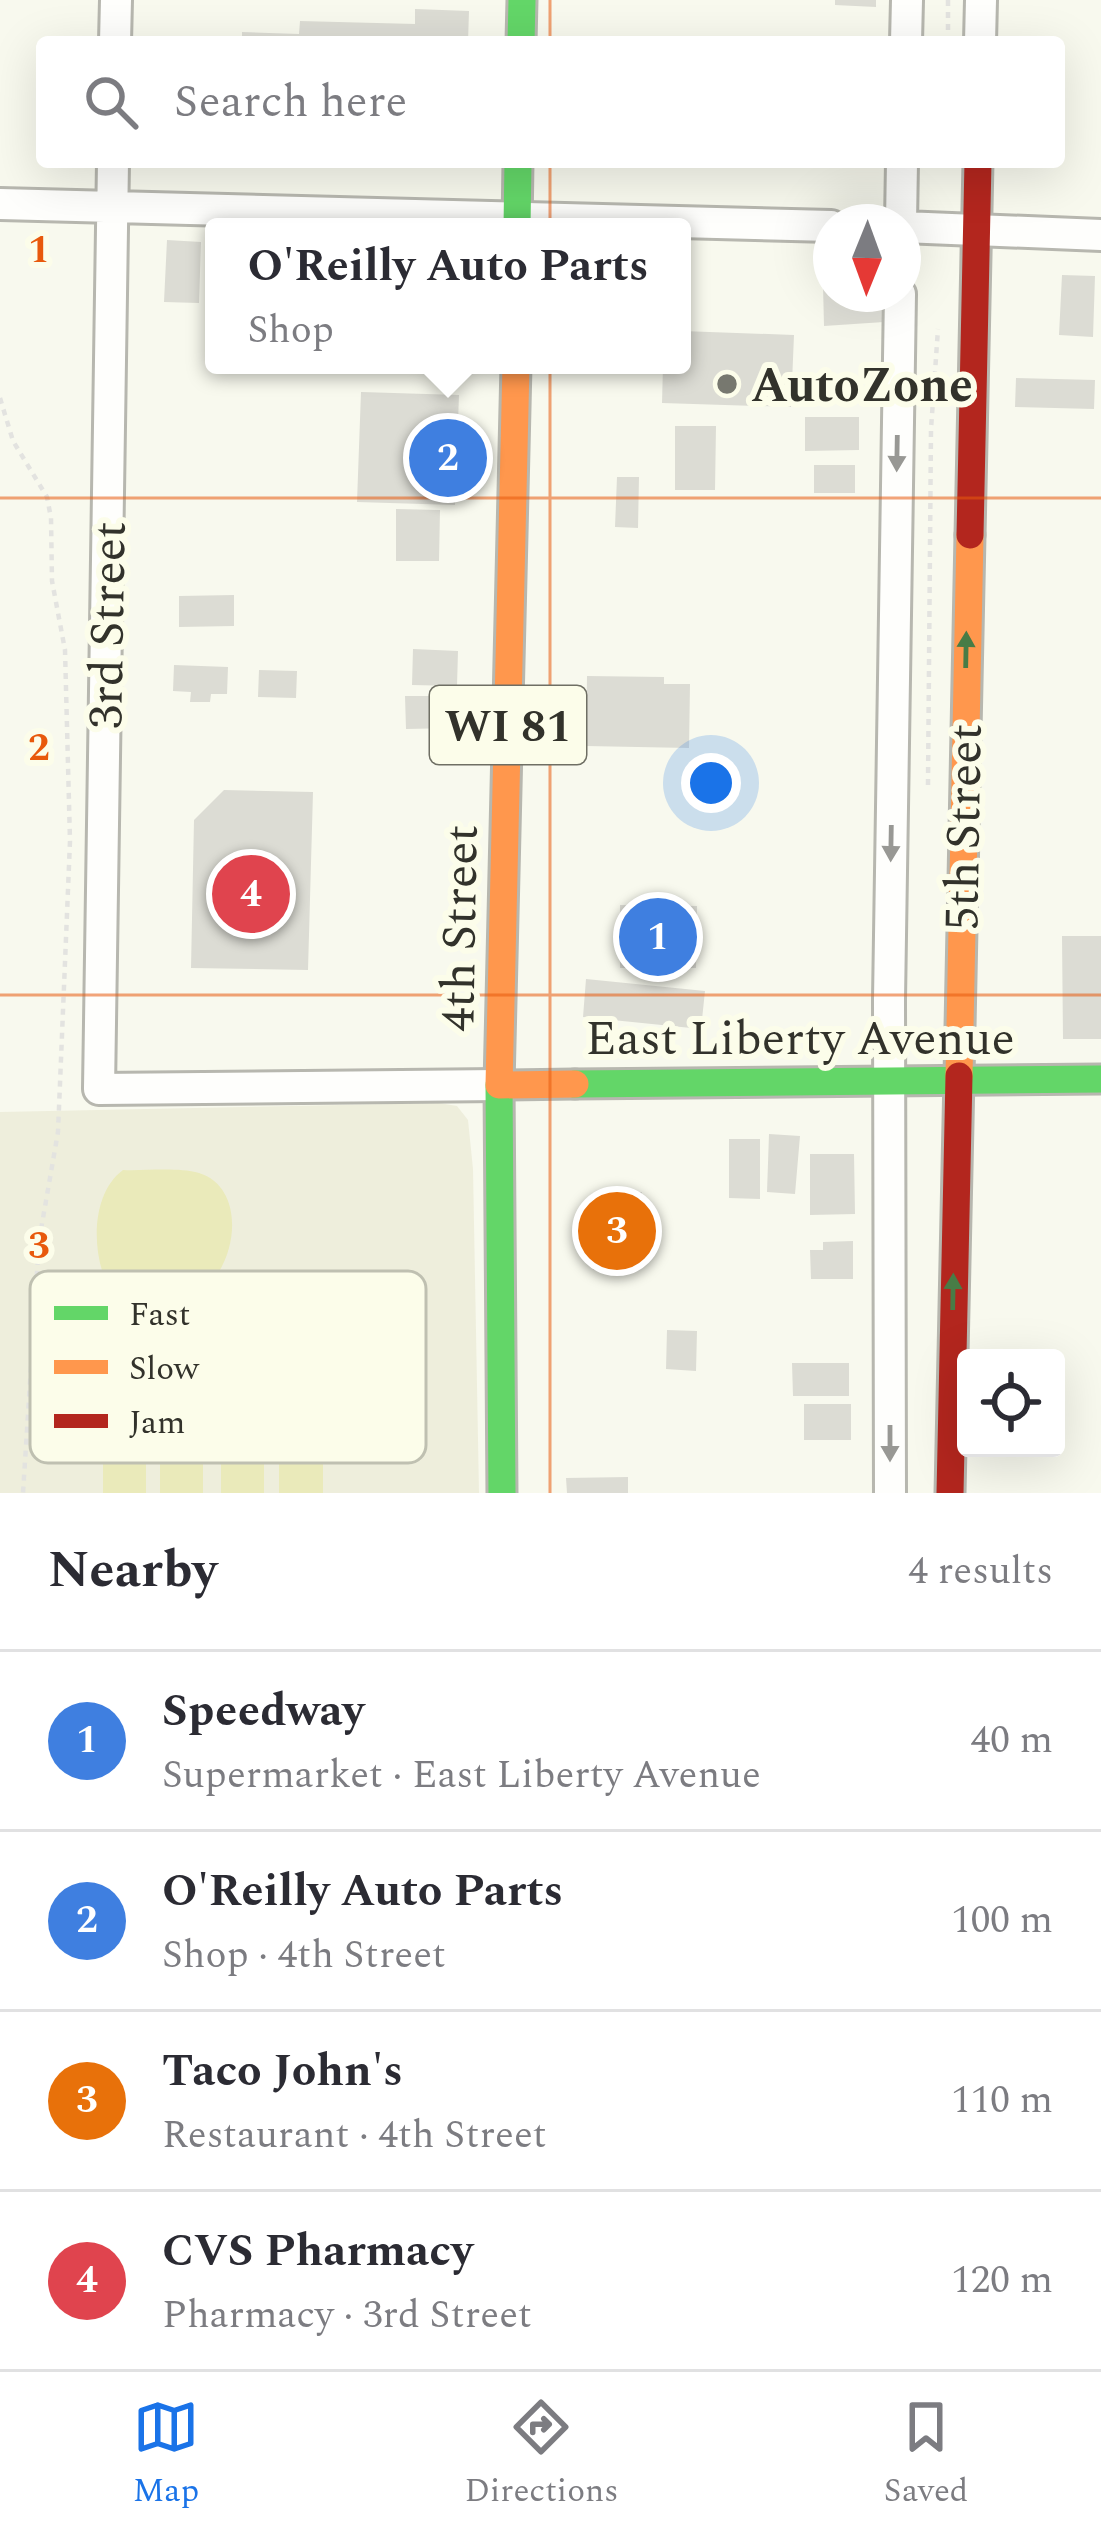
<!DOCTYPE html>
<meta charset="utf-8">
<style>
:root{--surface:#fff;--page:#f2f2f3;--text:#2b2b33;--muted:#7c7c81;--line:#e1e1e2;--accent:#1a73e8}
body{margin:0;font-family:Spectral,serif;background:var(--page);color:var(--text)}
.controls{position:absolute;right:36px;bottom:36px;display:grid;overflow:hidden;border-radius:12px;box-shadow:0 12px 48px #0002}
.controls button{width:108px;height:108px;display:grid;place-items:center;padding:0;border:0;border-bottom:3px solid var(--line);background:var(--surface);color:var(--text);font:60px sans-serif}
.compass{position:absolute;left:813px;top:204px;width:108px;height:108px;border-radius:50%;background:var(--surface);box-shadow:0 12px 48px #0002;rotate:181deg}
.you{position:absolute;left:711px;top:783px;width:42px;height:42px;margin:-30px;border:9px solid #fff;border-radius:50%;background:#1a73e8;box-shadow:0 0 0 18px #1a73e833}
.badge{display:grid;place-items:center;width:78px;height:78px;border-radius:50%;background:var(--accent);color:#fff;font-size:39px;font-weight:700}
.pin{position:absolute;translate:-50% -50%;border:6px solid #fff;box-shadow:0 3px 12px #0006}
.popup{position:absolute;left:205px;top:218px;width:486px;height:156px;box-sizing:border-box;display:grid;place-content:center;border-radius:12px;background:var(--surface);filter:drop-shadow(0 3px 9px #0005);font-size:39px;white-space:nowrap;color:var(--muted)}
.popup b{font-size:45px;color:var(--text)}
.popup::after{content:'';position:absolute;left:50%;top:100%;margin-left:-24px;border:24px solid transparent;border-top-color:var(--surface)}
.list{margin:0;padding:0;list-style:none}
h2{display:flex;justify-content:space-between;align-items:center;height:156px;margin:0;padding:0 48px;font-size:51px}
h2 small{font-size:39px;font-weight:400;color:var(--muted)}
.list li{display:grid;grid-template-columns:78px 1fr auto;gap:36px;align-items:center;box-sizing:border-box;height:180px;padding:0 48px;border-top:3px solid var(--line)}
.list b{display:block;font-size:45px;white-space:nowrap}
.list p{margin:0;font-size:39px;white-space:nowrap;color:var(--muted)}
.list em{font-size:39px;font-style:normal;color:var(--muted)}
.icon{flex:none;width:66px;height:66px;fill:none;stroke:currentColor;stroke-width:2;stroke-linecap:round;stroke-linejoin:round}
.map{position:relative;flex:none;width:1101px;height:1493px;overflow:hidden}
.search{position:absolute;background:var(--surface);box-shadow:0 12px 48px #0002;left:36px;right:36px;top:36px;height:132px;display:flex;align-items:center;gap:30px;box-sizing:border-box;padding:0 42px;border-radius:12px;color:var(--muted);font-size:45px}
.sheet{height:876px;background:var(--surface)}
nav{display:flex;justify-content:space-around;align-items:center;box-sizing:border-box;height:168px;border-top:3px solid var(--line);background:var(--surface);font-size:33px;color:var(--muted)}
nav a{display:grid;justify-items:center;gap:6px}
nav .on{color:var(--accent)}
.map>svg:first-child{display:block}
</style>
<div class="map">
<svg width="1101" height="1493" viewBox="0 0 1101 1493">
<rect width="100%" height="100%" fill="#f8f9ee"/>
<!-- built -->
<path fill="#eeeedc" d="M439 1103 457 1106 468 1120 473 1169 479 1493H0V1112Z"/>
<!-- grass -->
<path fill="#eaeaba" d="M123 1170C145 1171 177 1167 199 1173 259 1191 233 1311 157 1306 143 1306 126 1297 112 1293 91 1260 89 1195 123 1170Z
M160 1452H203V1493H160Z
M103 1455H146V1493H103Z
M264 1456V1493H221V1457Z
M279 1457H323V1493H279Z"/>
<!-- building -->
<path fill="#dcdcd4" d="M835 0H876V7L835 5Z
M415 9 469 11 468 42H242V32L299 34 300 21 415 24Z
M167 240 201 242 199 303 164 302Z
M1062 275 1095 276 1093 337 1059 335Z
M823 285H831V294H884V322L824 326Z
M682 331 794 335 791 407 662 403 663 365H682Z
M1016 378 1095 380 1094 409 1015 407Z
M361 392 459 395 455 505 357 502Z
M805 417H859V450L805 451Z
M675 426H716L715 490H675Z
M814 465H855V493H814Z
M617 477H639L638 528 615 527Z
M396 509 440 510 439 561H396Z
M234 595V626L179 627V596Z
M413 649 458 651 457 686 412 685Z
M174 665 228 667 227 694H211L210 702H190L191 692 173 691Z
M259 670 297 671 296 698 258 697Z
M587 676 664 677V684H690L689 748 586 746Z
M405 696H454L455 728 406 729Z
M224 790 313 792 308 970 191 968 194 820Z
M620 905 697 906 696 968H620Z
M1062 936H1101V1039H1063Z
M586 979 705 991 701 1029 583 1017Z
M769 1134 800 1136 795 1194 767 1192Z
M729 1139H760V1199L729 1198Z
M810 1154H854L855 1214 810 1215Z
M642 1192 643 1268 593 1270 592 1193Z
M853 1241V1279H811L810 1250H823V1242Z
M667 1330 697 1331 696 1371 666 1369Z
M792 1363H849V1396H793Z
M804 1404H851V1440H804Z
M628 1477V1493H567L566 1478Z"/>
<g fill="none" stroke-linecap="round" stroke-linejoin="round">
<!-- street casing -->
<g stroke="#b7b7af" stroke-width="36">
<path id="street" d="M115 42 116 0
M906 42 907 0
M980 42 981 0
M113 162 99 1089 499 1085
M0 204 831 226
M901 222 902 162
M903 227 1101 235
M890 1493 889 1000 900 294"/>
</g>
<!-- fast casing -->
<g stroke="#b7b7af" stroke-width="33">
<path id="fast" d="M521 42 522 0
M517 227 518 162
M575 1084 1101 1079
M499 1085 502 1493"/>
</g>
<!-- slow casing -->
<g stroke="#b7b7af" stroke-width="33">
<path id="slow" d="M516 365 499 1085 575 1084
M959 1076 970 535"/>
</g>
<!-- jam casing -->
<g stroke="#b7b7af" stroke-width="33">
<path id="jam" d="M970 535 978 162
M950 1493 959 1076"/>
</g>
<!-- path -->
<path stroke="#e3e3e0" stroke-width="4.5" stroke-dasharray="6 6" stroke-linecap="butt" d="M948 42V0
M0 398 13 441 47 497 51 518 52 581 65 650 70 841 58 1132 39 1241 23 1493
M928 785 931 429 938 329"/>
<!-- street -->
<use href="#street" stroke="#fefefc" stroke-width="30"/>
<!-- fast -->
<use href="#fast" stroke="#63d668" stroke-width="27"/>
<!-- slow -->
<use href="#slow" stroke="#ff974d" stroke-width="27"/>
<!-- jam -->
<use href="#jam" stroke="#b3261e" stroke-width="27"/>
</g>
<!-- one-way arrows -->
<defs><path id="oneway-solid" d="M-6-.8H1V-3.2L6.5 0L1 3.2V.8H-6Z" transform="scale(3)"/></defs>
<g fill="#989894">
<use href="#oneway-solid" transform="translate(897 453) rotate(91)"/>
<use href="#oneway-solid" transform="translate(891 843) rotate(91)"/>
<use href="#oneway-solid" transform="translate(890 1443) rotate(90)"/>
</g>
<g fill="#487c46">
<use href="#oneway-solid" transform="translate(966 650) rotate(-89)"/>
<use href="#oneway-solid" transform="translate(953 1292) rotate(-89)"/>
</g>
<!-- grid -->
<path fill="none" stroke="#e8590c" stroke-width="3" stroke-opacity="0.55" d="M550 0V42M550 162V1493M0 498H1101M0 995H1101"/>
<!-- markers -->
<circle fill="#77786f" stroke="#fcfdea" stroke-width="4.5" cx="727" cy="384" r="12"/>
<g text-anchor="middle" stroke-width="12" stroke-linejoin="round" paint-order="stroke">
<!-- shield labels -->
<rect fill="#fcfdea" stroke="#6f6f64" stroke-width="3" x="430" y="686" width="156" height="78" rx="9"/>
<g font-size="45" font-weight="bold" fill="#32322b">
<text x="508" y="741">WI 81</text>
</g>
<!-- poi labels -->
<g font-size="48" font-weight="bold" fill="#32322b" stroke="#fcfdea" text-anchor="start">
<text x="751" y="401">AutoZone</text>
</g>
<!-- street labels -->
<g font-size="48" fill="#32322b" stroke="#fcfdea">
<text transform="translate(106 625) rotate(-89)" y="17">3rd Street</text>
<text transform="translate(962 827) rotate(-89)" y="17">5th Street</text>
<text transform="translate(458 928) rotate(-89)" y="17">4th Street</text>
<text x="800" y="1054">East Liberty Avenue</text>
</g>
</g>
<!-- legend -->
<rect x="30" y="1271" width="396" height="192" rx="18" fill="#fcfdea" stroke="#bfc0b1" stroke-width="3"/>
<rect x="54" y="1306" width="54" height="14" fill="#63d668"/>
<rect x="54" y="1360" width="54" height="14" fill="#ff974d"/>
<rect x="54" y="1414" width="54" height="14" fill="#b3261e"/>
<g font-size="33" fill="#32322b">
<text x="129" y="1325">Fast</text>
<text x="129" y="1379">Slow</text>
<text x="129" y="1433">Jam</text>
</g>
<g font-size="39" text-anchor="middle" font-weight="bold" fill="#e8590c" stroke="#fcfdea" stroke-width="12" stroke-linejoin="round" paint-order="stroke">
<text x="39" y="262">1</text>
<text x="39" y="760">2</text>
<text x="39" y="1258">3</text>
</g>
</svg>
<div class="controls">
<button><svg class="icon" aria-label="locate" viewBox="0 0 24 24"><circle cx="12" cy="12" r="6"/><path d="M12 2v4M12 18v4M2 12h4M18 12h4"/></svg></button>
</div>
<svg class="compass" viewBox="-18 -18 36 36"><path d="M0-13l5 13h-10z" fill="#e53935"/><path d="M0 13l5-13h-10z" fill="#7c7c81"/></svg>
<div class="you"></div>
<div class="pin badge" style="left:658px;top:937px;background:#3f7fe0">1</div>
<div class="pin badge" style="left:448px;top:458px;background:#3f7fe0">2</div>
<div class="popup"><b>O'Reilly Auto Parts</b>Shop</div>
<div class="pin badge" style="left:617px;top:1231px;background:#e8710a">3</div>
<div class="pin badge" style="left:251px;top:894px;background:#e0444e">4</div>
<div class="search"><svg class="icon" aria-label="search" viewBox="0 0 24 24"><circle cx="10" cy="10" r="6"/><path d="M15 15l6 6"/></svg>Search here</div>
</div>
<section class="sheet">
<h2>Nearby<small>4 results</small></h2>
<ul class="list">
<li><span class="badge" style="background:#3f7fe0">1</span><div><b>Speedway</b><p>Supermarket · East Liberty Avenue</p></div><em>40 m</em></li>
<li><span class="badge" style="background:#3f7fe0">2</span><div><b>O'Reilly Auto Parts</b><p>Shop · 4th Street</p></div><em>100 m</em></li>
<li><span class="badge" style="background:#e8710a">3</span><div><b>Taco John's</b><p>Restaurant · 4th Street</p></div><em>110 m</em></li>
<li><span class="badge" style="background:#e0444e">4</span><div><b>CVS Pharmacy</b><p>Pharmacy · 3rd Street</p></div><em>120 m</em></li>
</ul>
</section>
<nav>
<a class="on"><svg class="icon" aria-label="map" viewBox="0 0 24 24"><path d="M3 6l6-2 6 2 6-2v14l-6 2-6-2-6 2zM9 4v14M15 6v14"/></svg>Map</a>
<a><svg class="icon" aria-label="directions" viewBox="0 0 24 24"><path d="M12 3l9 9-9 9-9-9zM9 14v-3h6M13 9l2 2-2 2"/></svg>Directions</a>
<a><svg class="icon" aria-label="saved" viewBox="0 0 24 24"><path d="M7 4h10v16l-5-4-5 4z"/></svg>Saved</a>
</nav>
